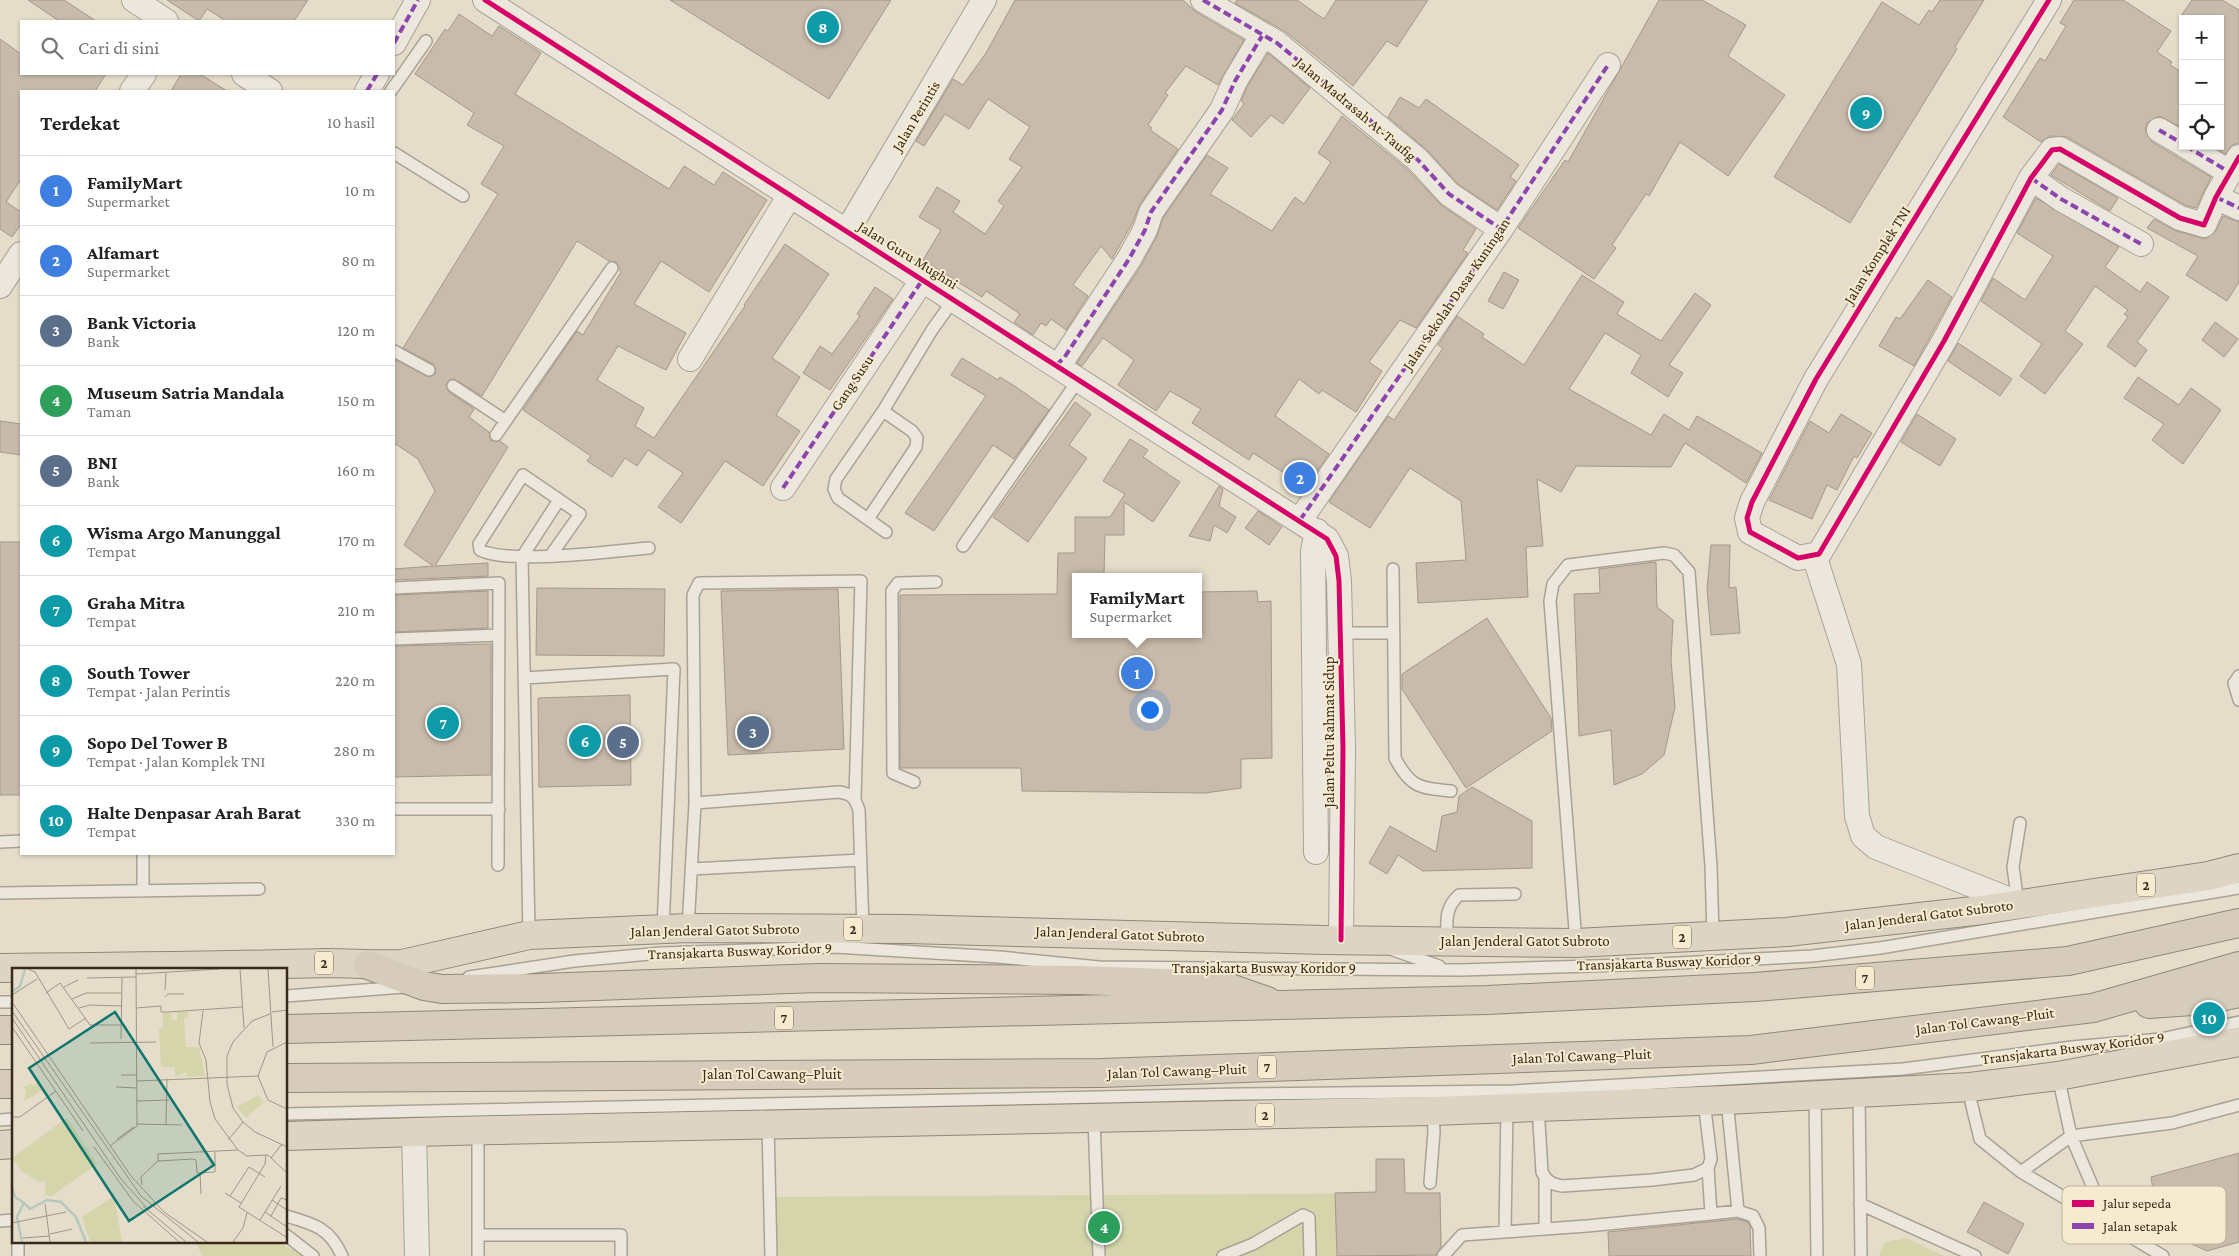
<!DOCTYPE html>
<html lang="id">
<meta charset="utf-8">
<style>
:root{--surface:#fff;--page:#f2f2f2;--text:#222;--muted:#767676;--line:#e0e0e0;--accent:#2563eb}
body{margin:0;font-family:"Crimson Pro",serif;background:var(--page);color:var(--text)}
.controls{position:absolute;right:15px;top:15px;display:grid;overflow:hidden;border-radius:0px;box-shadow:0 1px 4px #0004}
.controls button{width:45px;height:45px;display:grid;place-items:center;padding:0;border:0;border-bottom:1px solid var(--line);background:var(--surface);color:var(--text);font:25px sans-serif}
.you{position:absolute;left:1149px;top:709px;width:18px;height:18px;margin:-12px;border:4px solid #fff;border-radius:50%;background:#1a73e8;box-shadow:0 0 0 8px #1a73e833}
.badge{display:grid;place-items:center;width:32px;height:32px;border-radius:50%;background:var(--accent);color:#fff;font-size:16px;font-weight:700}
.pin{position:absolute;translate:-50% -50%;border:2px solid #fff;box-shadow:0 1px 5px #0006}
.popup{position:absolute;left:1072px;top:573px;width:130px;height:65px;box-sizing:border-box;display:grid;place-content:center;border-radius:0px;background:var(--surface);filter:drop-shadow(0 1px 4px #0005);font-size:16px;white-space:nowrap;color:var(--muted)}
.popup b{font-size:19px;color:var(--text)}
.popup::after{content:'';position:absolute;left:50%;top:100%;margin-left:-10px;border:10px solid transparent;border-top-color:var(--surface)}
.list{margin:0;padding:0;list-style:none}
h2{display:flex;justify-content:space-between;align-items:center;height:65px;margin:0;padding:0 20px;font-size:21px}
h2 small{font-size:16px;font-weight:400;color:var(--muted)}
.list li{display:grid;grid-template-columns:32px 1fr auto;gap:15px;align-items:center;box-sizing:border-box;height:70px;padding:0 20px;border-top:1px solid var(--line)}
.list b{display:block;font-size:19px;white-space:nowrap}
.list p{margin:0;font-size:16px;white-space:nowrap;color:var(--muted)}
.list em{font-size:16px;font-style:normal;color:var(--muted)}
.icon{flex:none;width:28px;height:28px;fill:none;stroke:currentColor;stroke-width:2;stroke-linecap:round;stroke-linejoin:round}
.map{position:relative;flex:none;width:2239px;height:1256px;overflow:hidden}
.search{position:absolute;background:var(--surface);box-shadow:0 1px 4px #0004;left:20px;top:20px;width:375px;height:55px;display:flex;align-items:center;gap:12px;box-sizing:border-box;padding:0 18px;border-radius:0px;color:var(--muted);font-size:19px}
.panel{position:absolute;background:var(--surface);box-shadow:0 1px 4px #0004;left:20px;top:90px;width:375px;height:765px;border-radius:0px}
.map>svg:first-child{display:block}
</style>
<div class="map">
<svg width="2239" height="1256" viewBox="0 0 2239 1256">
<rect width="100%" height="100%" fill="#e5ddca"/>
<!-- green -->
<path fill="#d4d5ab" d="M1440 1193 1442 1256H766L767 1197Z
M1907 1238 1944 1256H1879L1885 1242Z
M195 1242H277L306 1256H203Z"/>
<!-- building -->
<path fill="#c8bbab" stroke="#a59889" d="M28 0H64L96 21H59Z
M167 0H308L294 21H226L207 9 199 21Z
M670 0H891L829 99Z
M1015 0H1183L1196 12 1244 40 1218 85 1186 66 1165 93 1168 95 1148 125 1152 128 1150 130 1178 149 1140 204 1132 224 1112 259 1101 246 1073 285 1088 296 1066 330 1051 319 1046 326 1041 323 1033 335 1014 322 1020 314 986 291 982 297 923 260 941 230 919 217 937 187 960 201 953 212 985 234 1004 206 998 201 1022 167 1009 159 1030 127 988 99 969 129 945 114 924 146 916 141 953 79 963 85 986 53Z
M1237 0H1297L1324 19 1336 0H1428L1397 47 1387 41 1353 86 1286 32 1235 3Z
M1659 0H1702L1746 25 1728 56 1785 95 1728 176 1680 142 1649 196 1646 194 1612 245 1616 248 1594 279 1518 228 1565 160 1568 162Z
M1940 0H1984L1955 47 1957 49 1850 223 1774 177 1882 2 1919 25 1929 10 1932 12Z
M2074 0H2123L2171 31 2157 52 2172 62 2170 65 2183 73V128L2159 116 2147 123 2145 130 2152 142 2211 177 2196 208 2185 205 2067 137 2050 136 2041 142 2003 117 2040 58 2045 61 2066 26 2060 23Z
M2192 0H2222L2239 10V143L2232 145 2225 154 2213 146H2220V19H2179Z
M459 14 492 36 499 26 541 53 515 94 669 189 684 166 714 185 723 172 767 200 709 292 661 261 634 304 686 333 666 370 618 346 597 380 644 408 635 426 654 438 745 306 744 305 785 244 829 274 772 358 800 377 776 415 800 431 763 486 725 461 681 523 658 507 683 473 648 450 637 466 625 458 612 477 587 461 591 456 523 410 577 331 583 335 621 272 616 262 609 261 577 241 482 396 454 379 449 380 446 385 449 392 474 409 469 417 489 432 491 441H500L508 447 435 566 488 563V576L394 580V569L433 566 404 545 435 491 418 459 394 443V363L396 360 429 377 436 373 433 364 403 348 498 194 481 184 504 146 467 125 474 113 415 74 445 29 448 31Z
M0 39 21 54V74H106L95 91H21V179L6 202 21 212V224L12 237 0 229Z
M1268 53 1310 88 1283 124 1271 115 1251 137 1232 120 1244 104 1241 101 1247 87Z
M181 74H200L227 91H171Z
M1400 97 1419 108 1426 99 1519 165 1510 177 1516 181 1497 210 1458 184 1427 150 1388 117Z
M1342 116 1408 170 1441 205 1476 229 1463 250 1468 253 1416 328 1400 320 1369 362 1382 371 1356 412 1322 390 1319 394 1299 379 1275 416 1329 454 1306 487 1253 453 1249 460 1192 423 1201 409 1170 391 1156 411 1118 385 1134 360 1103 338 1082 366 1077 363 1141 266 1157 236 1163 218 1207 155 1228 168 1210 194 1272 231 1295 197 1304 204 1331 162 1318 153Z
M2059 164 2118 198 2110 211 2051 175Z
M2036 198 2119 247 2105 267 2140 292 2147 282 2169 297 2137 342 2147 350 2135 367 2107 346 2128 317 2124 314 2128 310 2095 286 2065 331 2083 344 2045 394 2020 376 2042 344 1981 301 1993 278 2025 300 2053 256 2017 233Z
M2223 216 2239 222V282L2227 301 2186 275 2198 256 2147 228 2154 219 2176 231 2206 239 2216 231Z
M1504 272 1519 280 1503 309 1488 301Z
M1582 275 1624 302 1617 314 1661 341 1695 293 1711 305 1669 365 1683 373 1668 397 1631 373 1641 355 1605 333 1569 389 1651 435 1664 414 1689 430 1697 416 1762 453 1746 483 1685 443 1671 467 1576 466 1561 492 1537 479 1543 546 1526 547 1528 597 1418 603 1416 563 1466 560 1461 501 1410 468 1370 528 1329 502 1388 416 1394 420 1443 348 1438 345 1457 316 1484 334 1482 337 1524 365Z
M1928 280 1952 297 1914 366 1879 346 1896 317 1900 319Z
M875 287 893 299 830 390 803 373 820 346 832 354 860 316 857 314Z
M2215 322 2238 339 2224 357 2202 340Z
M1958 343 2012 379 2000 396 1948 361Z
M962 358 998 380 1000 377 1016 387 1049 410 1014 459 993 445 934 531 905 513 986 396 951 375Z
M2138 377 2179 405 2191 388 2221 410 2183 464 2152 440 2164 424 2124 398Z
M1075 402 1091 414 1069 445 1087 458 1028 542 993 517Z
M1841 414 1872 433 1857 458 1854 456 1837 490 1827 485 1812 519 1769 500 1810 421 1829 433Z
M1917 414 1956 439 1940 466 1901 442Z
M0 421 21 424V455L0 452Z
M1130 439 1148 450 1143 457 1180 482 1153 522 1124 502V535H1105L1104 575 1076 574V634H1198V592L1257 591 1258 602 1271 601 1272 758 1241 759V788L1205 793 1022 791 1021 768H900V595L1057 594 1058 553H1075V517H1110L1125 494 1103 481Z
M1219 486 1223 489 1219 506 1236 517 1227 533 1214 525 1210 541 1189 536Z
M1258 511 1282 527 1269 545 1245 528Z
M0 542H21V795H0Z
M1711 545H1730L1729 588 1736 587 1740 633 1711 635 1707 589Z
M1656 562 1657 607 1673 620 1671 660 1675 707 1664 755 1642 774 1614 785 1611 730 1579 736 1574 594 1600 593 1599 569Z
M537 588 665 589 664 656 536 655Z
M838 589 844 749 728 755 721 591Z
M488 591V628L394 632 395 595Z
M1487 618 1551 718 1552 731 1466 788 1402 689V674Z
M488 644H491V775L394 777V646Z
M630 695 631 785 539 787 538 698Z
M1472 787 1532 821V868L1423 871 1398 855 1387 874 1369 863 1390 826 1436 852 1442 816 1457 812 1459 796Z
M2239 1153V1242L2207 1251 2159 1229 2151 1177Z
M1376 1159H1404L1405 1193H1440L1441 1247 1436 1255 1337 1256 1335 1193 1376 1192Z
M1984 1202 2024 1224 2008 1254 1967 1232Z
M1737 1219 1748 1222 1750 1226 1751 1256H1609L1608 1232Z"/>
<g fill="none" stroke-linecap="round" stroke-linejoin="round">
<!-- service casing -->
<g stroke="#a9a194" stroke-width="14">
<path id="service" d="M391 91 426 41
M394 153 463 196
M394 351 429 370
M453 386 506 421
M496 435 612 268
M868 519 916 447 917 438 912 431 883 411
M886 532 838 498 834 489 836 479 883 411 932 330 954 299
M963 546 1079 379
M551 555 580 514 523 475 479 544 480 550C510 565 612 551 649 548
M1393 569 1395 758C1410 787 1419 788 1451 791
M394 588 499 583 498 865
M1341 633H1394
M394 639 499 635
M2239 676 2234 683 2239 700
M524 678 674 669 663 929
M914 782 893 773 892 591 898 583 936 582
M695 803 693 595 699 583 861 581 855 799
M394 809H499
M0 842 21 841
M691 869 861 860
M143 891V854
M0 893 259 889
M2018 903 2013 867 2020 823
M688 928 695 803 839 792C852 794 855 798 859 810L863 929
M529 935 522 557 559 500
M1447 941C1447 921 1444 909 1459 895L1515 894
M1576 943 1550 601 1553 584 1568 565 1664 553 1674 555 1689 572 1711 866 1713 936
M1393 950 1439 966
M469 977 574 961 661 953 835 947 999 957 1099 967 1461 970 1657 964 1812 956 1880 948 2239 888
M286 996 404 987
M0 1002H14
M2058 1076 2071 1136 2109 1225
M1970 1087 1971 1102 1980 1139 2021 1172 2163 1256
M1859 1093 1861 1256
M1815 1095 1817 1256
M1727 1100 1738 1211
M1538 1107 1542 1172C1547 1182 1552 1184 1562 1186L1652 1180 1694 1175 1708 1168 1711 1159 1704 1101
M286 1114 1240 1094 1513 1091 1903 1069 2072 1047 2161 1039 2239 1022
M1094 1119 1099 1256
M0 1120 14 1119
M768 1125 771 1256
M1708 1168 1711 1214 1738 1211 1753 1216 1759 1228 1760 1256
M2021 1172 2071 1136 2172 1123 2239 1105
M1430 1183 1434 1132 1433 1111
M1860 1204 1975 1256
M286 1216C314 1224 330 1228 342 1256
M0 1221 14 1220
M1545 1229V1179
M1505 1232 1507 1108
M286 1235 313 1256
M479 1235H621V1256
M18 1256V1242
M478 1256V1130
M1223 1256 1253 1244 1303 1215 1309 1218 1310 1256
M1443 1256 1462 1235 1587 1226 1711 1214"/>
</g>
<!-- minor casing -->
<g stroke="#a9a194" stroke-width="26">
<path id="minor" d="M134 0 166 21
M485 0 1327 539 1336 556 1339 581 1343 749 1341 940
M1203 0 1277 43 1418 160 1449 194 1501 229
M2049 0 1816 379 1752 502 1747 518 1750 532 1798 558 1819 554 1944 341 2031 178 2052 150 2060 149 2180 218 2204 225 2216 197 2239 157
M394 43 418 0
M244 74 270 91
M132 91 144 74
M367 91 377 74
M2159 130 2183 144
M2186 146 2229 172
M2031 178 2061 199 2141 244
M2216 197 2239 208
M847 231 984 0
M0 286 21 254
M690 359 790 195
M1056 365 1064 358 1129 259 1145 230 1151 212 1222 110 1235 81 1262 36
M783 488 923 279
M1300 520 1501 229 1608 65
M1814 555 1849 664 1857 816 1863 836 1876 847 2018 903
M1316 852 1313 551 1317 531
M414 1132 417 1256"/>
</g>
<!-- trunk casing -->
<g stroke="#8f877a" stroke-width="30">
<path id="trunk" d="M0 968C109 967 217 966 326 963 351 963 376 965 402 964L529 935 688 928 907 929 1323 940 1576 943 1787 932 1982 910 2208 876 2239 868
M286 1136 450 1131 1433 1111 1727 1100 1970 1087 2058 1076 2239 1042
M0 1145 14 1144"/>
</g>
<!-- motorway casing -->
<g stroke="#8f877a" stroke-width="30">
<path id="motorway" d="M368 965 424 986 442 989 540 988 819 978 1080 980 1221 985 1267 1001
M2149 1004 2207 1000 2239 993
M286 1029 1487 1000 1755 987 2068 961 2239 923
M0 1030H14
M286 1078 1102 1073 1751 1050 2093 1008 2239 966
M0 1084H14"/>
</g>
<!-- service -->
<use href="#service" stroke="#ece7dc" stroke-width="11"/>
<!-- minor -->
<use href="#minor" stroke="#ece7dc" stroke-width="24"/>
<!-- trunk -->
<use href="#trunk" stroke="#ded4c4" stroke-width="28"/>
<!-- motorway -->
<use href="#motorway" stroke="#d7ccbb" stroke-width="28"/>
<!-- quiet -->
<path stroke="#8e44ad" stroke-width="4" stroke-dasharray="8 4" stroke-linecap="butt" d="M1203 0 1277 43 1418 160 1449 194 1501 229
M394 43 418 0
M367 91 377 74
M2159 130 2183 144
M2186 146 2229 172
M2031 178 2061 199 2141 244
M2216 197 2239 208
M1056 365 1064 358 1129 259 1145 230 1151 212 1222 110 1235 81 1262 36
M783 488 923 279
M1300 520 1501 229 1608 65"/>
<!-- cycleway casing -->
<g stroke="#f7ebcf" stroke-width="8">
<path id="cycleway" d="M485 0 1327 539 1336 556 1339 581 1343 749 1341 940
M2049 0 1816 379 1752 502 1747 518 1750 532 1798 558 1819 554 1944 341 2031 178 2052 150 2060 149 2180 218 2204 225 2216 197 2239 157"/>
</g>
<!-- cycleway -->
<use href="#cycleway" stroke="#d6006c" stroke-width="5"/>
</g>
<g text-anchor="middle" stroke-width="4" stroke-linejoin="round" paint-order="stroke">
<!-- shield labels -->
<g fill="#f7ebcf" stroke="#716352" stroke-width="1">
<rect x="2137" y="873.5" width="18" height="23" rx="4"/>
<rect x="844" y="917.5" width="18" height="23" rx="4"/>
<rect x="1673" y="925.5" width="18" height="23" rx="4"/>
<rect x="315" y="951.5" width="18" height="23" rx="4"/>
<rect x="1856" y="966.5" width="18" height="23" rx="4"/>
<rect x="775" y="1006.5" width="18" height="23" rx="4"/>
<rect x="1258" y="1055.5" width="18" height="23" rx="4"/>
<rect x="1256" y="1103.5" width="18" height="23" rx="4"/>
</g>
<g font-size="14" font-weight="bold" fill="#38291c">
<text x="2146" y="890">2</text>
<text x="853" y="934">2</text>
<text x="1682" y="942">2</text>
<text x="324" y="968">2</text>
<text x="1865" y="983">7</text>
<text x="784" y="1023">7</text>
<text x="1267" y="1072">7</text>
<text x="1265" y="1120">2</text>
</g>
<!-- street labels -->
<g font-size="15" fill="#38291c" stroke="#f7ebcf">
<text transform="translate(1356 109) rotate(40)" y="5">Jalan Madrasah At-Taufig</text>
<text transform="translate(916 116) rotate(-59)" y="5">Jalan Perintis</text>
<text transform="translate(908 255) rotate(32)" y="5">Jalan Guru Mughni</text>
<text transform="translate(1877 255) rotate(-58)" y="5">Jalan Komplek TNI</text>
<text transform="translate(1456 294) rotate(-56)" y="5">Jalan Sekolah Dasar Kuningan</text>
<text transform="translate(852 383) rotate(-56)" y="5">Gang Susu</text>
<text transform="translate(1329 732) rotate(-90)" y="5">Jalan Peltu Rahmat Sidup</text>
<text transform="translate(1929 915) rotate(-7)" y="5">Jalan Jenderal Gatot Subroto</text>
<text transform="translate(715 930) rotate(-1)" y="5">Jalan Jenderal Gatot Subroto</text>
<text transform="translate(1120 934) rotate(2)" y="5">Jalan Jenderal Gatot Subroto</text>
<text x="1525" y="946">Jalan Jenderal Gatot Subroto</text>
<text transform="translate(740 951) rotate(-2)" y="5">Transjakarta Busway Koridor 9</text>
<text transform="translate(1669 962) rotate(-2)" y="5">Transjakarta Busway Koridor 9</text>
<text x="1264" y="973">Transjakarta Busway Koridor 9</text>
<text transform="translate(1985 1021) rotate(-7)" y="5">Jalan Tol Cawang–Pluit</text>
<text transform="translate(2073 1048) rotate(-7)" y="5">Transjakarta Busway Koridor 9</text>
<text transform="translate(1582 1056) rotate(-2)" y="5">Jalan Tol Cawang–Pluit</text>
<text transform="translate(1177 1071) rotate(-2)" y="5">Jalan Tol Cawang–Pluit</text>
<text x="772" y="1079">Jalan Tol Cawang–Pluit</text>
</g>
</g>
<!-- overview -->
<g transform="translate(12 968)">
<rect width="275" height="275" fill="#e5ddca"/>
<path d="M165 44H176V50H172L174 79H187L193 108 175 109 174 104 163 109V99H149L147 61 151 60V45H159L160 52H165ZM27 112 31 122 12 133 14 123 11 119 19 115 22 118ZM246 127 252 134 234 150 225 139ZM55 150 85 196 40 228 33 227 34 213 26 214 10 203 0 190ZM102 228 110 274H78L70 249Z" fill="#d4d5ab"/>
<path fill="none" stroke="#b6c9bd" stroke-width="2.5" d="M0 24 8 18 13 1M0 220 3 229 12 235 5 249 10 274M12 235 18 241 35 232 49 234 64 249 74 274"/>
<path fill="none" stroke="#a09584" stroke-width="1" d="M16 1 23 4 57 61 74 50M124 1 125 158M228 1 232 60M256 1 261 79M124 6 207 1M75 10 124 9M52 19 66 12M153 22 154 5M34 25 48 15 78 57H109M0 27 25 11M153 29 156 26H172M60 31 74 25H109M0 34 119 208 152 244 195 274M67 40 78 37 109 38M124 40 149 38V44H156L230 39M0 43 129 228 186 274M191 43 187 75 194 92 198 134 203 151 226 182 235 188 256 187 275 205M260 44 275 42M258 46 240 53 221 74 215 88V116L221 140 231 154 243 164 275 179M0 50 109 211 134 239M0 59 71 163M109 71 110 10M275 74 255 84 246 108 256 132 275 141M78 75 144 74M109 107H125M125 113 246 108M104 119 125 120M125 133 157 132M0 149H8L44 123M125 156 170 157M154 157 155 111M105 171 122 159M216 172 231 154M98 178 125 158M82 179 121 233 167 274M254 187 253 196 227 239 274 269M259 190 270 176M181 191 184 192 185 205 203 204V184M146 193V186L226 182M146 193 181 191M188 205 189 226M130 217 129 209 146 193M213 225 229 235M218 228 237 199 253 209M260 232 275 242M33 236 38 274M131 238 174 274M253 244 275 259M259 248 269 230 275 232M248 252 269 218M0 255 54 244M38 266 60 261M11 270 38 268M221 274 231 260 235 245"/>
<path fill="#0f766e" fill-opacity="0.15" stroke="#0f766e" stroke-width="2.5" d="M103 44 202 197 117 253 17 100Z"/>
<rect width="275" height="275" fill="none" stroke="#38291c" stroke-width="2.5"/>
</g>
<!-- legend -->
<rect x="2062" y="1186" width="164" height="58" rx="8" fill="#f7ebcf" stroke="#beb199" stroke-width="1"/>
<rect x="2072" y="1200" width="22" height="7" fill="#d6006c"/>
<rect x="2072" y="1223" width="22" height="6" fill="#8e44ad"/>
<g font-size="14" fill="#38291c">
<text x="2103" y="1208">Jalur sepeda</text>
<text x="2103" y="1231">Jalan setapak</text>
</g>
</svg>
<div class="controls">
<button>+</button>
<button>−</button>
<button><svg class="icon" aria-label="locate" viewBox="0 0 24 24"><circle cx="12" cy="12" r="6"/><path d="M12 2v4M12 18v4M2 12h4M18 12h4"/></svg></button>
</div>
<div class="you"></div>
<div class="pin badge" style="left:1137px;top:673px;background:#3f7fe0">1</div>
<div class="popup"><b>FamilyMart</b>Supermarket</div>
<div class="pin badge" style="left:1300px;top:478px;background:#3f7fe0">2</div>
<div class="pin badge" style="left:753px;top:732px;background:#5c6f8a">3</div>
<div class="pin badge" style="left:1104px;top:1227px;background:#2e9e5b">4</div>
<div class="pin badge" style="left:623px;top:742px;background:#5c6f8a">5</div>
<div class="pin badge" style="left:585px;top:741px;background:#0f9aa8">6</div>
<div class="pin badge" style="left:443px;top:723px;background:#0f9aa8">7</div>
<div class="pin badge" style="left:823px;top:27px;background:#0f9aa8">8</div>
<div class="pin badge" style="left:1866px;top:113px;background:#0f9aa8">9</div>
<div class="pin badge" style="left:2209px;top:1018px;background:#0f9aa8">10</div>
<div class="search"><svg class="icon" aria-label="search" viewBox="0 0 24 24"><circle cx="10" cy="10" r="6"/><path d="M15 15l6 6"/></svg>Cari di sini</div>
<section class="panel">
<h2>Terdekat<small>10 hasil</small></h2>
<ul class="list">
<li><span class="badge" style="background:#3f7fe0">1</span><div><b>FamilyMart</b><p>Supermarket</p></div><em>10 m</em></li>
<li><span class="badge" style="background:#3f7fe0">2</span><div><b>Alfamart</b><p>Supermarket</p></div><em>80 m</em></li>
<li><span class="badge" style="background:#5c6f8a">3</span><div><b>Bank Victoria</b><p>Bank</p></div><em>120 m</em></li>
<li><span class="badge" style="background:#2e9e5b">4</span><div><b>Museum Satria Mandala</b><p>Taman</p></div><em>150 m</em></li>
<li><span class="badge" style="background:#5c6f8a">5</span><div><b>BNI</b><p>Bank</p></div><em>160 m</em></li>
<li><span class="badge" style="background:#0f9aa8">6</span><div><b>Wisma Argo Manunggal</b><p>Tempat</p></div><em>170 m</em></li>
<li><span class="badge" style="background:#0f9aa8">7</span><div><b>Graha Mitra</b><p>Tempat</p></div><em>210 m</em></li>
<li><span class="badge" style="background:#0f9aa8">8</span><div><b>South Tower</b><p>Tempat · Jalan Perintis</p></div><em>220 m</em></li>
<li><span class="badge" style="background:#0f9aa8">9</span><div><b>Sopo Del Tower B</b><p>Tempat · Jalan Komplek TNI</p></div><em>280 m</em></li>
<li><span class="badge" style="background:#0f9aa8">10</span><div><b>Halte Denpasar Arah Barat</b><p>Tempat</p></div><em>330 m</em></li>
</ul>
</section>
</div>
